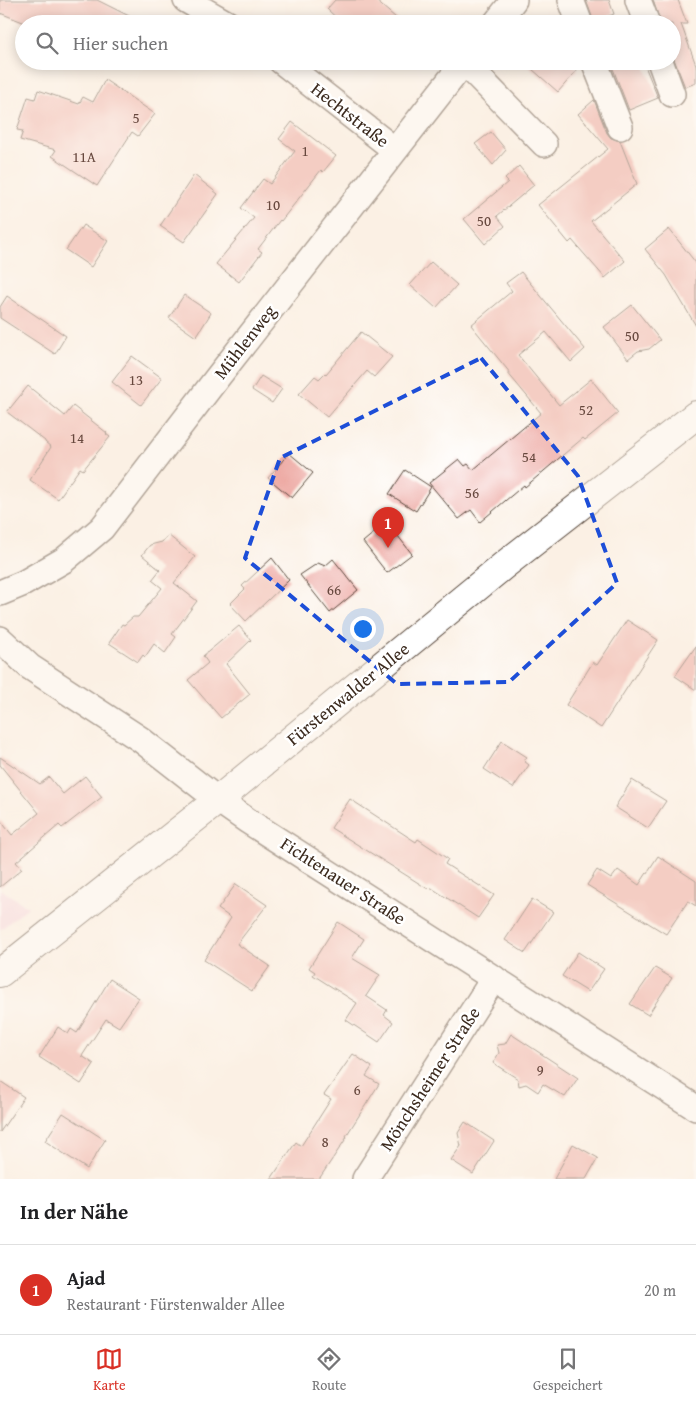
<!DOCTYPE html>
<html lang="de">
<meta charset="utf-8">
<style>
:root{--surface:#fff;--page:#f2f2f2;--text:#202124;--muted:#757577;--line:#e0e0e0;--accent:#d93025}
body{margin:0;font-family:"Gentium Book Plus",serif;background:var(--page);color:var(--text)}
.you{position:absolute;left:362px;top:628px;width:18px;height:18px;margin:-12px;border:4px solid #fff;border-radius:50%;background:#1a73e8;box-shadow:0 0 0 8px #1a73e833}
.badge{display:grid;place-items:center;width:32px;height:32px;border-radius:50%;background:var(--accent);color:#fff;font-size:16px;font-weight:700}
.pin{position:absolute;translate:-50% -41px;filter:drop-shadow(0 1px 2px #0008)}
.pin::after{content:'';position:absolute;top:26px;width:18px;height:15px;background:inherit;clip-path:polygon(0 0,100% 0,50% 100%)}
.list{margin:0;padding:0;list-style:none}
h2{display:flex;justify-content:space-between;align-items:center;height:65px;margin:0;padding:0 20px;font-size:21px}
h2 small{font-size:16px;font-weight:400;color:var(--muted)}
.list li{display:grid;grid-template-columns:32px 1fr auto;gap:15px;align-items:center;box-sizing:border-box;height:90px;padding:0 20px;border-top:1px solid var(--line)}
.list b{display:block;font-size:19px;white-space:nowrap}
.list p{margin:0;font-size:16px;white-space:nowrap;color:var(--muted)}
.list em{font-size:16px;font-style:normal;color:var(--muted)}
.icon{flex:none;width:28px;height:28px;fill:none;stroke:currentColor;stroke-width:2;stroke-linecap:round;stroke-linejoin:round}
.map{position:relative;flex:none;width:696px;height:1179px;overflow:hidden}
.search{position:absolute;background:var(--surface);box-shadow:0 2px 12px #0003;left:15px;right:15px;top:15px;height:55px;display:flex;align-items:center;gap:12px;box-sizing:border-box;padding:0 18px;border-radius:28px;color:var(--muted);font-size:19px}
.sheet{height:155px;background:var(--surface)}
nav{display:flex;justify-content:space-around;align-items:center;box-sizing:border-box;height:70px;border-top:1px solid var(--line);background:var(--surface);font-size:14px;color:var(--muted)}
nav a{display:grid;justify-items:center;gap:2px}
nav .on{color:var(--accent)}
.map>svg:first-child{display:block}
</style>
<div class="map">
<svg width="696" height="1179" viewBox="0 0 696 1179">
<rect width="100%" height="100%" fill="#fff"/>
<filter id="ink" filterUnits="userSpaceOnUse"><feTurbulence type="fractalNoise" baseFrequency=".02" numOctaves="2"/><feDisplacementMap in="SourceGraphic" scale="10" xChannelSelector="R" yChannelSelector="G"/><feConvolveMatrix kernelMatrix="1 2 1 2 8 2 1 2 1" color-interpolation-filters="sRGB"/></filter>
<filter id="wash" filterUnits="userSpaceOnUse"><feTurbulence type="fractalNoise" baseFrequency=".0096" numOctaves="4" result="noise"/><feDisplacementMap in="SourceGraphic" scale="20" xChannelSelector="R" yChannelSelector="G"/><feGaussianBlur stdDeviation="1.12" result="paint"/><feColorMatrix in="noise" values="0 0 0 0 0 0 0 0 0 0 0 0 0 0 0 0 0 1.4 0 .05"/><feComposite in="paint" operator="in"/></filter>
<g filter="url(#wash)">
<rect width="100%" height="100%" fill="#fbf0e4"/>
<!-- built -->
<path fill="#f5cfdb" d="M0 889 28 907 0 930Z"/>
<g id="blocks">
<!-- building -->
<path fill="#eca39c" d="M0 0H97L145 24H28L0 13Z
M335 0H375L403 24H343L327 9Z
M586 0H609L614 14 594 22Z
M653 0H678L687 24H681L696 65V83L685 87 672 54V24H661Z
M523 61H569L578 69 558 92Z
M610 61H643L658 98 629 110Z
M105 80 155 114 138 136 132 132 97 186 52 156 56 150 20 140 23 131 17 130 28 97 35 99 38 90 79 104 83 97 93 102Z
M594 100 607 133 611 138 620 141 637 184 591 221 625 261 605 278 572 240 569 243 538 205 608 149 578 114Z
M292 122 336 156 323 172 321 170 281 221 280 220 258 249 262 252 239 282 216 264 254 218 241 208 263 179 270 184 295 151 279 139Z
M491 132 506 150 493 165 475 144Z
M519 166 534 185 497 216 505 226 485 244 464 219 508 182 505 179Z
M194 175 218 194 184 242 160 226Z
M83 225 108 241 91 267 66 250Z
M669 229 696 263V326L666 275 645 249Z
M431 262 457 285 436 308 410 285Z
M521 272 585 349 571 362 546 332 518 355 559 405 591 379 618 413 585 440 583 438 525 487 524 485 480 522 471 510 459 519 429 483 459 459 465 466 468 464 473 470 541 413 507 372 511 374 471 325 512 291 506 283Z
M184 295 211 313 196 337 169 318Z
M7 296 66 336 55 354 0 318V307Z
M632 305 660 340 649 349 638 351 628 359 604 327Z
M361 332 392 357 374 377 367 371 327 417 299 394 315 376 319 379 325 373 326 374Z
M132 356 162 378 141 405 112 382Z
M261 376 282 389 272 403 252 390Z
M28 386 65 416 73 406 107 433 106 434 110 437 83 470 80 468 58 499 30 480 51 447 45 442V441L7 412Z
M289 453 313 473 292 498 268 478Z
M405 470 431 487 416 511 389 494Z
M387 522 412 554 387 573 363 542Z
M168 535 195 557 174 583 197 601 172 634 176 637 165 653 154 644 145 657 143 655 138 662 109 643 122 624 124 625 133 617H138L162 588 152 580 160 570 142 555 150 545 162 542Z
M272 558 289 580 246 621 230 604 245 589 242 586Z
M333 559 358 590 330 613 300 575 318 563 325 566Z
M627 620 658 640 601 728 566 705 593 662 597 665Z
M239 626 251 640 226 664 250 694 221 718 188 680 208 663 203 656Z
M696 646V690L675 676Z
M502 741 527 757 524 761 529 765 513 788 484 769Z
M0 757 40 784 49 777 63 794 85 776 102 797 62 828 59 825 16 862 22 869 0 887V820L12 835 39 813 0 765Z
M632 780 666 801 648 828 615 807Z
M350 799 416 842 418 839 448 859 445 864 494 895 478 918 430 887 428 889 331 828Z
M658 856 696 881V906L688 901 666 934 587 885 597 870 611 879 618 870 639 885Z
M236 884 267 905 237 944 270 966 252 991 204 960 231 918 218 909Z
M532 899 553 912 525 953 505 940Z
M338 922 364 939 352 958 380 975 366 996 387 1010 384 1015 393 1022 379 1042 346 1020 357 1003 313 975 315 972 309 968Z
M578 952 604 969 588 992 562 976Z
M655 968 672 978 648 1015 630 1004Z
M110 979 139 998 119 1027 106 1019 82 1056 94 1064 81 1084 39 1057 58 1027 68 1034 71 1029 77 1033Z
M511 1034 578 1078 565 1097 543 1084 538 1092 526 1084 519 1086 518 1079 493 1063 499 1053 497 1045 505 1044Z
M353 1054 372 1067 366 1076 379 1084 346 1136 347 1137 319 1179H271L296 1142 301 1146 331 1099 324 1095Z
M0 1081 24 1097 0 1132Z
M63 1113 105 1140 87 1169 45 1141Z
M465 1122 494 1141 473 1174 451 1160 461 1146 458 1133Z
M573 1144 598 1158 586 1179H554Z"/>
</g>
</g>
<g filter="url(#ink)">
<use href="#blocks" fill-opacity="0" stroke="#58483c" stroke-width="1"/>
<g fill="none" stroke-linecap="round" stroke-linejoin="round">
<!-- minor casing -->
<g stroke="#58483c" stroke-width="28">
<path id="minor" d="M186 0 228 24
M571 0 580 24
M638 0 647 24
M495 24 514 0
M281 61 395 150
M594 61 620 127
M660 61 672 94
M464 62 544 144
M0 593 24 583 64 560 102 528 217 378 465 61
M0 639 30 667 140 739 218 800 248 821 696 1108
M365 1179 494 978"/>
</g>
<!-- major casing -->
<g stroke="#58483c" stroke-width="30">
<path id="major" d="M0 973 218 800 503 566 696 415"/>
</g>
<!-- minor -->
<use href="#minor" stroke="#fff" stroke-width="25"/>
<!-- major -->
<use href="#major" stroke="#fff" stroke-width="28"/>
</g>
</g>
<!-- marked area -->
<path d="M0 0H696V1179H0ZM481 358 578 476 617 583 509 682 397 684 245 558 280 458Z" fill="#fbf0e4" fill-opacity=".55" fill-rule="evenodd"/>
<path fill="none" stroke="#1d4ed8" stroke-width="4" stroke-dasharray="10 6" stroke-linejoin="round" d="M481 358 578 476 617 583 509 682 397 684 245 558 280 458Z"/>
<g text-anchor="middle" stroke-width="5" stroke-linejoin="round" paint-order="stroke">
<!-- number labels -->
<g font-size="15" fill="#67483e">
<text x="136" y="123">5</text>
<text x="305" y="156">1</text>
<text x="84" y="162">11A</text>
<text x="273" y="210">10</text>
<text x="484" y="226">50</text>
<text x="632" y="341">50</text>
<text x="136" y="385">13</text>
<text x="586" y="415">52</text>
<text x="77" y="443">14</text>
<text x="529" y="462">54</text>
<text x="472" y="498">56</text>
<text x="334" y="595">66</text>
<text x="540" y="1075">9</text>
<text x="357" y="1095">6</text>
<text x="325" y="1147">8</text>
</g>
<!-- street labels -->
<g font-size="18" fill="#3b2a1e" stroke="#fff">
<text transform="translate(350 115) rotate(38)" y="6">Hechtstraße</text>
<text transform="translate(245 342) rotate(-52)" y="6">Mühlenweg</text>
<text transform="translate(348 694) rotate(-39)" y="6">Fürstenwalder Allee</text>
<text transform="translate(343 881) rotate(33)" y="6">Fichtenauer Straße</text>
<text transform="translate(430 1079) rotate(-57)" y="6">Mönchsheimer Straße</text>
</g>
</g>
</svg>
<div class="you"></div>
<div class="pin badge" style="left:388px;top:548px">1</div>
<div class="search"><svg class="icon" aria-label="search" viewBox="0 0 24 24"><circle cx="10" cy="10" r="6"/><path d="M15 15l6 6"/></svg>Hier suchen</div>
</div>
<section class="sheet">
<h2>In der Nähe<small></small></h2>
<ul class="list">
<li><span class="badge">1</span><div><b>Ajad</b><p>Restaurant · Fürstenwalder Allee</p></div><em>20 m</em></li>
</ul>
</section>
<nav>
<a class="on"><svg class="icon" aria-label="map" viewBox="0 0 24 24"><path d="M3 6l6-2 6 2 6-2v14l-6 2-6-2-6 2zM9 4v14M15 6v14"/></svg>Karte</a>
<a><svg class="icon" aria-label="directions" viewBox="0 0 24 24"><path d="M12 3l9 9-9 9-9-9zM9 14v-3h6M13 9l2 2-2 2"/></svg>Route</a>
<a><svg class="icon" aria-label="saved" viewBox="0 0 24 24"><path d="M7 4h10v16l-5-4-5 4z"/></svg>Gespeichert</a>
</nav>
